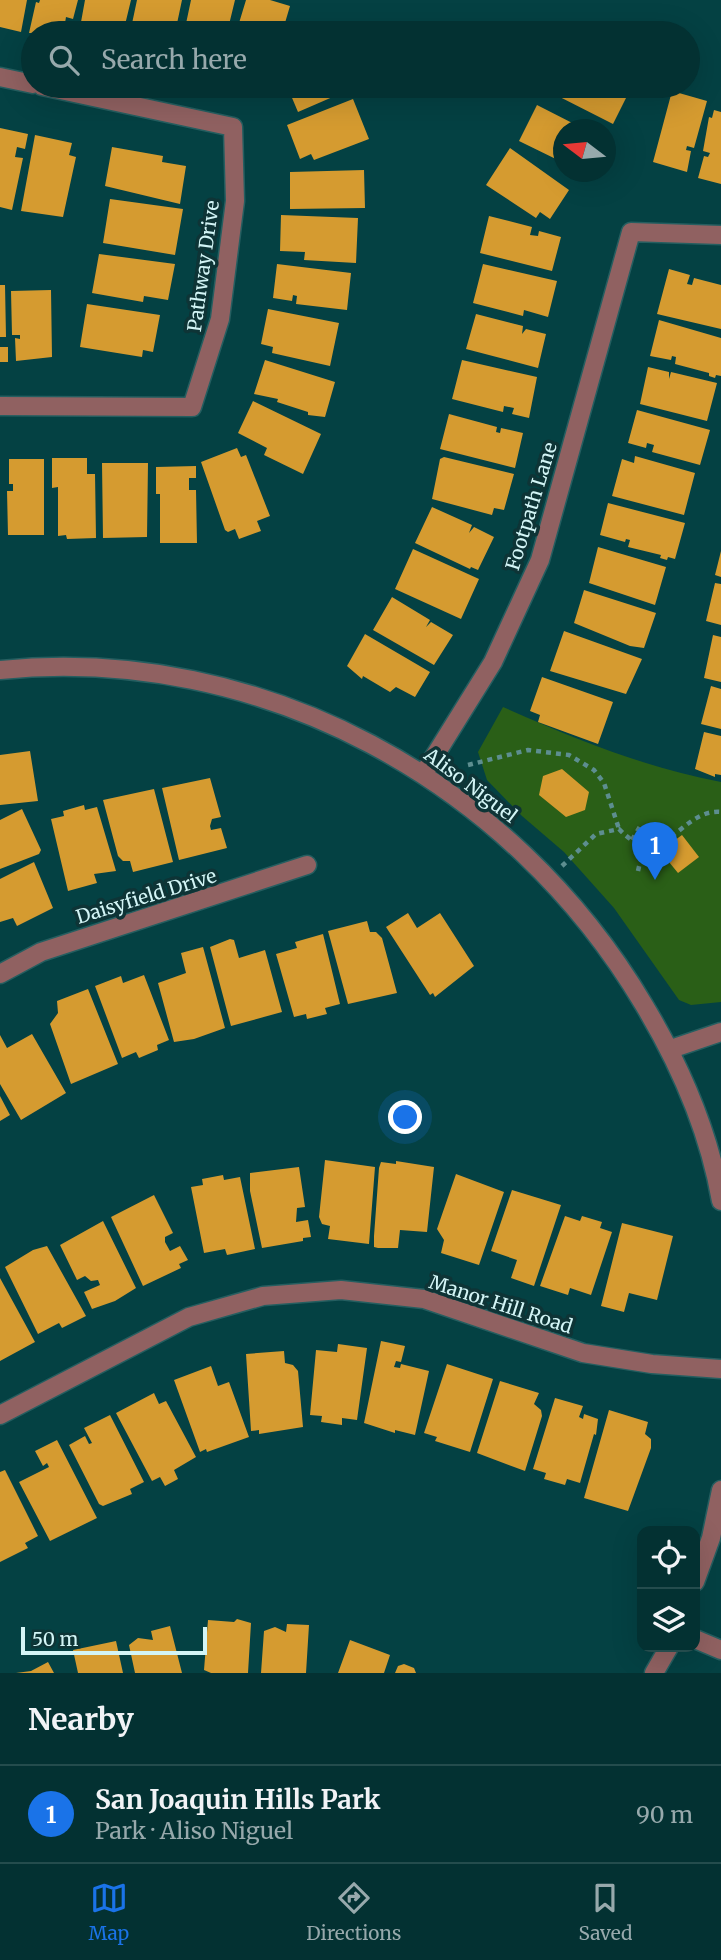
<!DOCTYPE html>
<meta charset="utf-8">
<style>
:root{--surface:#033132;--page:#0d393a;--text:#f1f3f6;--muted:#97a9ac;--line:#244c4d;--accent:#1a73e8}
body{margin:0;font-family:Merriweather,serif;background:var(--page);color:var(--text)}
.controls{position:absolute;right:21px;bottom:21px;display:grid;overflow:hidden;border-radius:14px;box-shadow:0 7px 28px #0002}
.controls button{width:63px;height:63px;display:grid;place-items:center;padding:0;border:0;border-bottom:2px solid var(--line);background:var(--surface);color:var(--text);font:35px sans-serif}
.compass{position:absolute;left:553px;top:119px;width:63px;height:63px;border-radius:50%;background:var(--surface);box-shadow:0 7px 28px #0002;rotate:286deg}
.scale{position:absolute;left:21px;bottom:18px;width:186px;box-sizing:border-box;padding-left:7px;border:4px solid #d3f5f6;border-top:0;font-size:19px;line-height:24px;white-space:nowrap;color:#d3f5f6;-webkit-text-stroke:5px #0e3436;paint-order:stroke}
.you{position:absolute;left:406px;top:1118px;width:24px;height:24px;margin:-18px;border:5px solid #fff;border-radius:50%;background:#1a73e8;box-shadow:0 0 0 10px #1a73e833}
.badge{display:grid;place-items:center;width:46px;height:46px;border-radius:50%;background:var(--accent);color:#fff;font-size:23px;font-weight:700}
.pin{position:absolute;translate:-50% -58px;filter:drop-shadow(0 2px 4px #0008)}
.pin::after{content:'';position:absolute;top:37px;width:24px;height:21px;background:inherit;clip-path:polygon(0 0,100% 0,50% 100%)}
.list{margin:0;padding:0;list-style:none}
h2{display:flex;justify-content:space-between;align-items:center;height:91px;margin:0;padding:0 28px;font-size:30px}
h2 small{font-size:23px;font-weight:400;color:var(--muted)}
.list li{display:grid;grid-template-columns:46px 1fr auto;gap:21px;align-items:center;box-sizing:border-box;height:98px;padding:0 28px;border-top:2px solid var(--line)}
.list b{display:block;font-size:26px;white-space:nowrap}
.list p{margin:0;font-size:23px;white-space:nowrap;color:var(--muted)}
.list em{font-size:23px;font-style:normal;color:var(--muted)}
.icon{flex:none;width:38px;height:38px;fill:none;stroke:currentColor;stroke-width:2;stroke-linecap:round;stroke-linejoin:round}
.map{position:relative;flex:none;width:721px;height:1673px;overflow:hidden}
.search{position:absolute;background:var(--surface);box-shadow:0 7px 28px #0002;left:21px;right:21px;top:21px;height:77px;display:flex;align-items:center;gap:18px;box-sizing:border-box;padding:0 24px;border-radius:38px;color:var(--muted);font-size:26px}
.sheet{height:189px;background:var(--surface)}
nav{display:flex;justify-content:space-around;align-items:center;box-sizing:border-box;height:98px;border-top:2px solid var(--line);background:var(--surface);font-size:19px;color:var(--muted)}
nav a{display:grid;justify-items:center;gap:4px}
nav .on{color:var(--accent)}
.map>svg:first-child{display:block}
</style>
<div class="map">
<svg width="721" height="1673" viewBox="0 0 721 1673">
<rect width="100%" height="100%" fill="#044143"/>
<!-- green -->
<path fill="#2a5f17" d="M503 707C575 739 643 767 721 782V1002L691 1005 679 1000 614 908 564 852 522 816 487 780 478 752Z"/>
<!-- building -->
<path fill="#d59b30" d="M0 0H27L21 32 0 27Z
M40 0H78L73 19 66 17 65 23 73 24 71 33H29L36 2 39 3Z
M85 0H131L124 29 117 27 116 33H79Z
M137 0H182L175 33H130Z
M191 0H235L227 33H184Z
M246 0H270L290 6 282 33H236Z
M287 86H358L298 112Z
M551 86H632L613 124 548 91Z
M672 91 707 101 694 148 687 146 686 150 691 151 687 172 653 162Z
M353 99 369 139 314 160 311 154 300 159 287 125Z
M537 105 586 130H564V163L519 141Z
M714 110 721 112V184L698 178 704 156 708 157 710 153 703 151 709 117 712 118Z
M0 128 28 134 25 149 17 147 15 157 23 158 12 210 0 207Z
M35 135 72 143 69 155 76 157 63 217 21 211Z
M112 147 163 156 162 162 186 166 180 204 105 186Z
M510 148 569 190 550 219 540 212 536 218 486 185Z
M364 170 365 208 290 209V172Z
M110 199 183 209 175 255 103 243Z
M281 215 358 218 356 263 304 260 305 252 280 251Z
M489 216 532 227 530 235 538 236 539 231 561 237 552 271 480 253Z
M99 254 175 264 168 300 144 296 143 302 92 293Z
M277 264 351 273 347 310 296 304 297 296 293 295 292 301 273 298Z
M483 264 557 281 548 317 524 310 523 316 473 303Z
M669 269 690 275 687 284 692 285 694 278 721 285V329L657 314Z
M0 285H5L6 337H0Z
M51 290 52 357 16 361 15 338 20 339V335H12L11 291Z
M87 304 160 315 153 352 143 350 142 357 80 347Z
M268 309 339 323 330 366 272 353 273 347 261 344Z
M476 314 523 326 522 334 526 329 546 334 538 368 466 349Z
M659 320 721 338V376L716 375 715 378 709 376V373L675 364 676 357 672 356 671 360 650 356Z
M0 347H8V362H0Z
M265 360 335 382 325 417 308 415V412L277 402 278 399 254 394Z
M462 360 537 377 529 418 512 414 514 408 504 406 503 412 452 399Z
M648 367 669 372V379L671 372 717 383 707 421 640 404Z
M253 401 321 434 303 474 264 455 267 448 238 433Z
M637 410 710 430 700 465 652 452 654 445 647 443 646 448 628 443Z
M449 414 497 427 496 432 500 433 501 428 523 433 515 468 440 449Z
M237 448 241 457 246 455 270 516 257 521 261 531 239 539 235 529 228 532 225 530 201 462Z
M635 456 695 473 684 515 612 496 622 459 634 463Z
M444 457 514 474 504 510 494 508 492 515 432 499 440 459Z
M52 458H87V474H95L96 538 67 539 66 535 58 536V487L52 488Z
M9 459H44V535H8L7 491H13V484H9Z
M102 463H148L147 537 103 538Z
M196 466V478H189V490H196L197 543H160V494H156V467Z
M608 503 685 523 675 559 668 557 667 560 660 558 661 555 628 547 630 540 626 539 625 542 600 535Z
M432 507 472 525 469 533 474 527 494 537 478 570 471 567 470 569 415 543Z
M598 547 666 567 655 605 589 583Z
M413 549 479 579 461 619 395 589Z
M721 551V577L715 575Z
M715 583 721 584V625L706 621Z
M584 590 656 613 644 648 630 646 574 623Z
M392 597 430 620 426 627 431 622 453 635 434 665 373 630Z
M564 631 642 659 626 694 550 671Z
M365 634 430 672 415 697 396 687 390 692 363 676 362 679 347 666Z
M713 635 721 637V682L704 678Z
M542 677 613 702 598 744 538 722 540 715 530 711Z
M711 686 721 689V729L701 724Z
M704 732 721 736V775L715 774V777L695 769Z
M30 751 38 801 0 805V755Z
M562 769 589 792 585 810 566 817 539 795 543 776Z
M210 778 221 817 212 819 210 826 211 830 221 828 227 848 179 860 162 788Z
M154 789 173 862 133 872 130 861H123L118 856 103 800Z
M84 805 85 810 97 807 116 871 94 874 97 883 68 891 51 819 64 816 63 811Z
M22 809 41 850 39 854 0 869V820Z
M682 835 699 857 678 873 660 851Z
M34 862 53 908 17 926 13 918 0 922V879Z
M408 913 417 928 440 913 474 966 435 997 433 993 430 995 386 927Z
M367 921 370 932H376L382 938 397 993 348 1004 328 931Z
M323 934 340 1004 325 1008 327 1014 307 1019 306 1014 294 1017 276 954 297 948 295 942Z
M230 939 234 940 239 958 265 950 282 1012 231 1026 210 947Z
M203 947 225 1028 194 1039 174 1042 158 983 186 973 181 953Z
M144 975 169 1040 157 1045 158 1050 139 1058 136 1052 122 1058 95 986 121 976 123 983Z
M88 989 118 1064 71 1084 50 1024 58 1013 57 1001Z
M32 1034 66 1093 21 1120 0 1084V1035L7 1048Z
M0 1096 10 1115 0 1121Z
M325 1160 375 1167 369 1244 328 1239 330 1226 322 1224 319 1217Z
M396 1161 434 1167 427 1232 400 1230 398 1248H378L374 1247V1236L379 1168 381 1162 396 1164Z
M299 1167 305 1207 297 1208 296 1222 308 1220 311 1237 303 1238V1241L262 1248 250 1191V1173Z
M456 1174 504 1192 479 1265 441 1253 444 1240 437 1229Z
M223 1175 224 1180 240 1177 255 1249 227 1255 225 1249 204 1253 191 1187 203 1185 202 1179Z
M512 1190 561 1205 534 1286 511 1278 517 1260 491 1251Z
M154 1195 173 1233 165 1237V1242L170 1251 180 1246 188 1260 179 1264 181 1268 143 1286 111 1217Z
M565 1216 580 1221 582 1216 602 1222 600 1228 612 1232 591 1295 570 1288 568 1295 540 1286Z
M103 1221 136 1288 115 1301 92 1309 84 1292 100 1285 98 1280 91 1281 85 1276 77 1280 60 1245Z
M622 1223 673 1236 657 1300 629 1293 624 1312 601 1306Z
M47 1246 86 1316 62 1328 59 1323 38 1334 5 1267 33 1250Z
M0 1278 35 1342 0 1361Z
M381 1341 405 1346 401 1362 396 1361 394 1367 400 1368 401 1364 429 1371 415 1435 395 1430V1433L364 1423Z
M338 1344 367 1348 357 1420 342 1418V1425L321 1422 322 1416 310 1415 316 1350 337 1352Z
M284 1351 285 1363 293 1365 298 1371 303 1427 259 1434V1430L251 1431 246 1354Z
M447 1364 493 1379 470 1452 435 1441 437 1437 424 1433Z
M211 1366 218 1386 229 1382 249 1437 207 1452 206 1449 200 1452 174 1380Z
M500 1381 539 1393 534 1404 541 1410 542 1416 525 1471 477 1453Z
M154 1393 159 1404 166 1401 196 1457 174 1470 178 1479 165 1486 160 1477 152 1481 116 1413Z
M555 1398 583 1406 579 1417 583 1419 584 1414 598 1419 596 1435 594 1434 580 1483 567 1479 565 1485 544 1479 546 1473 533 1469Z
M609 1410 648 1422 645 1434 651 1439V1448L628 1511 584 1498Z
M110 1415 144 1482 130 1489 132 1494 103 1506 99 1504 69 1445 85 1436 89 1444 92 1443 84 1428Z
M57 1440 97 1518 50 1541 19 1482 49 1467 47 1463 43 1466 35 1451Z
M5 1470 38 1536 25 1543 28 1548 0 1562V1472Z
M237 1619 251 1623 248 1673H211L204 1670 208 1620 234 1622Z
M287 1624 309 1625 306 1673H261L264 1631 275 1627 286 1632Z
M170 1626 182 1673H135L129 1645 138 1638 153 1640 151 1631Z
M350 1640 390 1655 384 1673H338Z
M116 1641 123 1673H78L73 1650Z
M48 1662 54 1673H16L31 1671Z
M404 1664 414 1668 416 1673H395L398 1666Z"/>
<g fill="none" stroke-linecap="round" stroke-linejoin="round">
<!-- minor casing -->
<g stroke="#255e60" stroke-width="21">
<path id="minor" d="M0 77 33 84
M0 406 192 407 220 319 235 201 233 127 42 86
M0 670C262 644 512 782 644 1005 680 1065 709 1132 721 1201
M424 773 493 662 540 560 631 232 721 235
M0 974 41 952 307 865
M671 1049 721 1032
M0 1415 189 1317 263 1296 341 1290 424 1299 583 1353 652 1364 721 1369
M695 1582 711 1538 721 1490
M695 1639 721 1650
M654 1673 669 1647"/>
</g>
<!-- path -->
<path stroke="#5d8e90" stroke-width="4.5" stroke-dasharray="5 5" stroke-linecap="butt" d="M468 765 528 750 569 755 594 770 604 783 619 829
M632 840 642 823
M562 866 596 834 619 829C663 876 680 808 721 812
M638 871 644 845"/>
<!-- minor -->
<use href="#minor" stroke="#906161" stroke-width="18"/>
</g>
<g text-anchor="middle" stroke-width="7" stroke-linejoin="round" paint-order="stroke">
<!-- street labels -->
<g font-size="19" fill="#d3f5f6" stroke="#0e3436">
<text transform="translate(203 266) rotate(-82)" y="7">Pathway Drive</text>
<text transform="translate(531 506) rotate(-73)" y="7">Footpath Lane</text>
<text transform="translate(471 785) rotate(37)" y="7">Aliso Niguel</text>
<text transform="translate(146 896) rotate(-17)" y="7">Daisyfield Drive</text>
<text transform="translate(501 1304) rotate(18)" y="7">Manor Hill Road</text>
</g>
</g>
</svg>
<div class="controls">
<button><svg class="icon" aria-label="locate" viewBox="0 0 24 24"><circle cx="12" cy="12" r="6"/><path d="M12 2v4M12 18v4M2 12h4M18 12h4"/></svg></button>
<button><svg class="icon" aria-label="layers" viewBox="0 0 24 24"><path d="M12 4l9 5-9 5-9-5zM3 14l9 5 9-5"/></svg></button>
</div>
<svg class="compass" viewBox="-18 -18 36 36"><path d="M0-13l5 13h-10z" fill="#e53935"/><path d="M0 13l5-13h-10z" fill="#97a9ac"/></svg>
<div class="scale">50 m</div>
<div class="you"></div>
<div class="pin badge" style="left:655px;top:880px">1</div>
<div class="search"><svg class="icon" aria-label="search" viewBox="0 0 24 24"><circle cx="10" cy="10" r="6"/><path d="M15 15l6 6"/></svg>Search here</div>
</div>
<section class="sheet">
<h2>Nearby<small></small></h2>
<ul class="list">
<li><span class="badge">1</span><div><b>San Joaquin Hills Park</b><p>Park · Aliso Niguel</p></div><em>90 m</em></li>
</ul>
</section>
<nav>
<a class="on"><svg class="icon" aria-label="map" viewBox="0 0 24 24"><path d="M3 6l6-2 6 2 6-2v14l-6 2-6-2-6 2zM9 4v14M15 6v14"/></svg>Map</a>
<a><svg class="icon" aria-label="directions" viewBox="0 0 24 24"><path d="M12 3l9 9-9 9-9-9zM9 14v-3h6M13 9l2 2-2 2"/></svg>Directions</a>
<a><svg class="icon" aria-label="saved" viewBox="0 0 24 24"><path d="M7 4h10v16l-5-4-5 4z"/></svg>Saved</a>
</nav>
